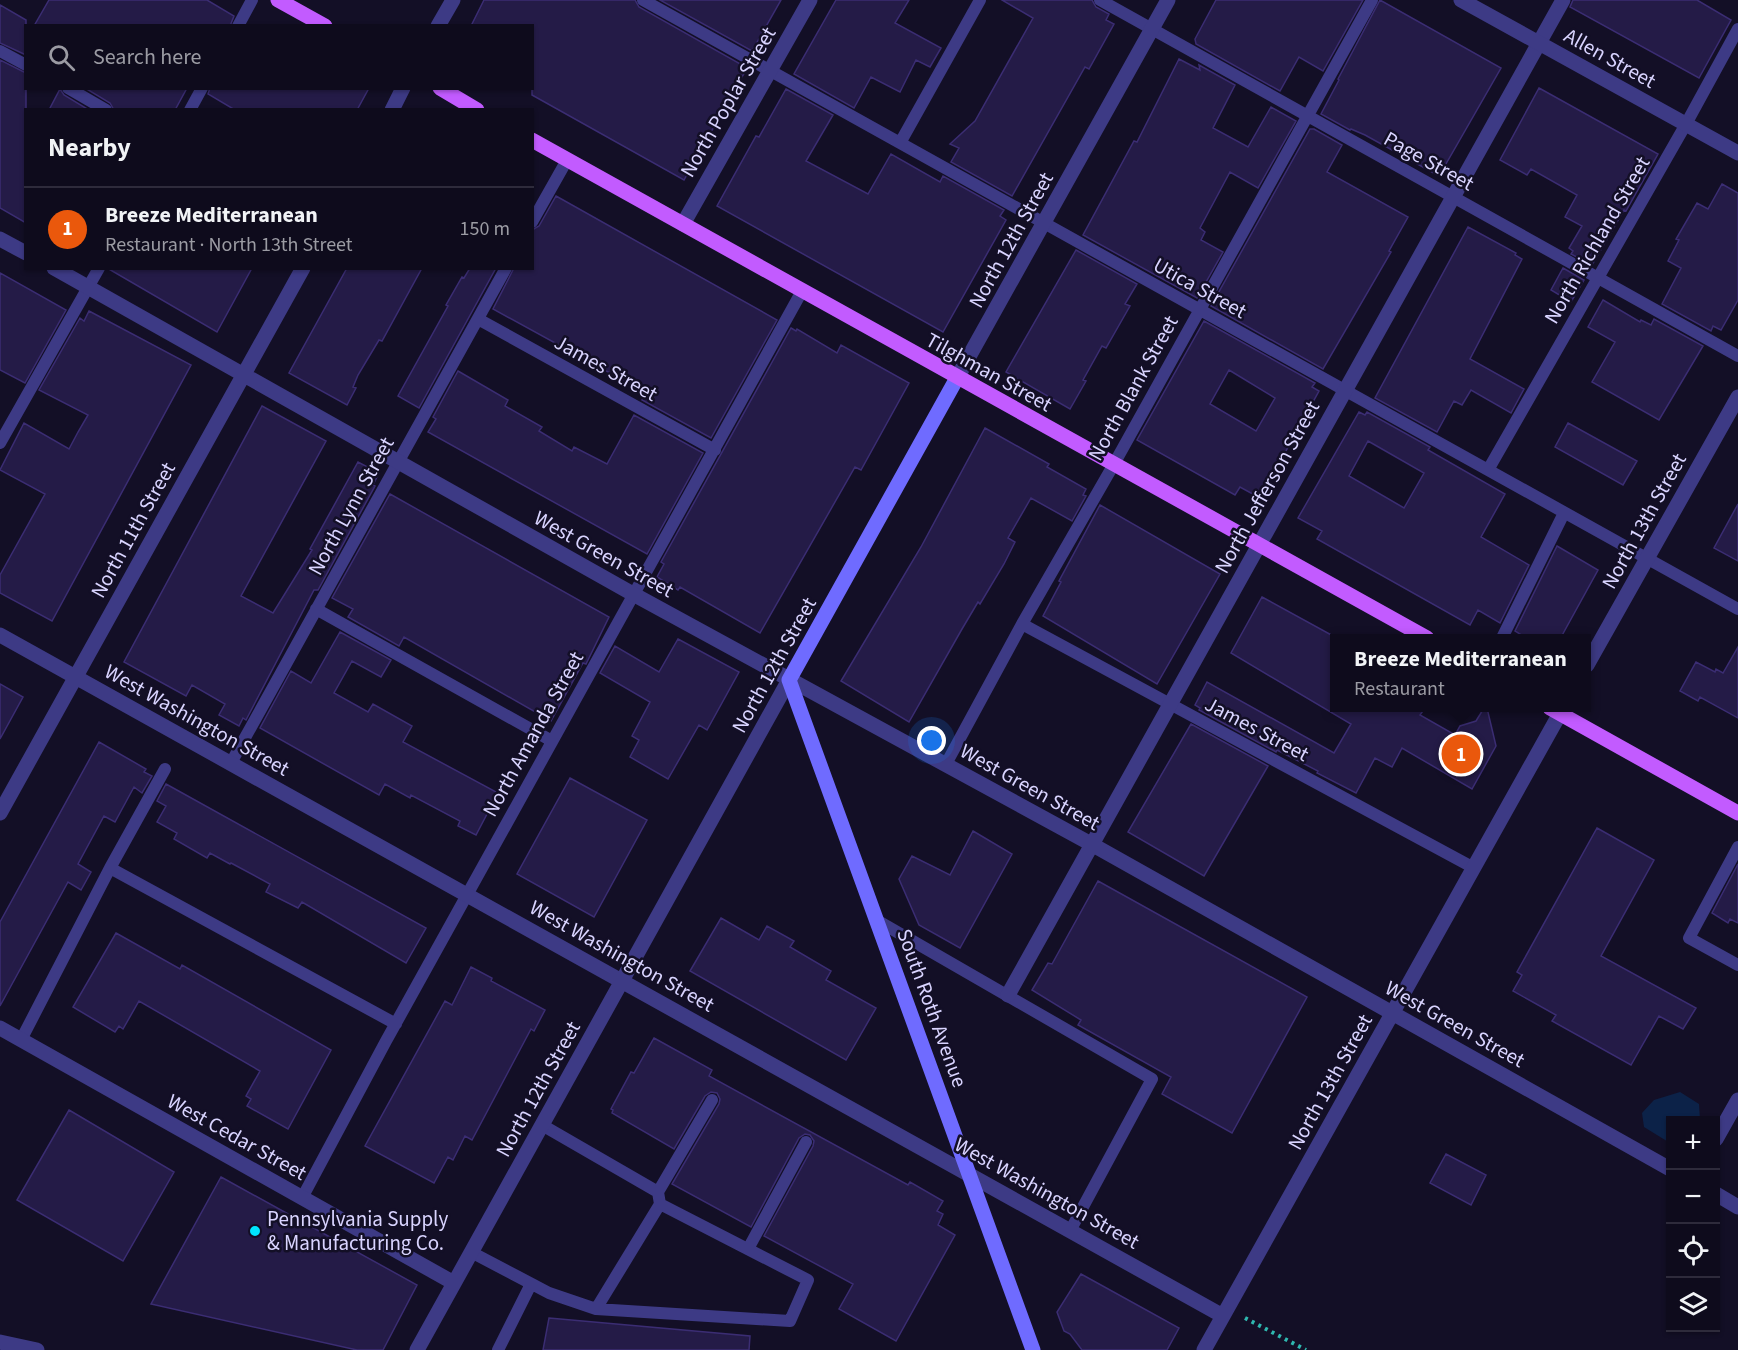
<!DOCTYPE html>
<meta charset="utf-8">
<style>
:root{--surface:#0e0b1c;--page:#171425;--text:#f1f3f6;--muted:#9b9ba3;--line:#2e2b3b;--accent:#ea580c}
body{margin:0;font-family:"Source Sans 3",sans-serif;background:var(--page);color:var(--text)}
.controls{position:absolute;right:18px;bottom:18px;display:grid;overflow:hidden;border-radius:0px;box-shadow:0 2px 4px #0004}
.controls button{width:54px;height:54px;display:grid;place-items:center;padding:0;border:0;border-bottom:2px solid var(--line);background:var(--surface);color:var(--text);font:30px sans-serif}
.you{position:absolute;left:932px;top:741px;width:21px;height:21px;margin:-15px;border:4px solid #fff;border-radius:50%;background:#1a73e8;box-shadow:0 0 0 9px #1a73e833}
.badge{display:grid;place-items:center;width:39px;height:39px;border-radius:50%;background:var(--accent);color:#fff;font-size:20px;font-weight:700}
.pin{position:absolute;translate:-50% -50%;border:3px solid #fff;box-shadow:0 2px 6px #0006}
.popup{position:absolute;left:1330px;top:634px;width:261px;height:78px;box-sizing:border-box;display:grid;place-content:center;border-radius:0px;background:var(--surface);filter:drop-shadow(0 2px 4px #0005);font-size:20px;white-space:nowrap;color:var(--muted)}
.popup b{font-size:22px;color:var(--text)}
.popup::after{content:'';position:absolute;left:50%;top:100%;margin-left:-12px;border:12px solid transparent;border-top-color:var(--surface)}
.list{margin:0;padding:0;list-style:none}
h2{display:flex;justify-content:space-between;align-items:center;height:78px;margin:0;padding:0 24px;font-size:26px}
h2 small{font-size:20px;font-weight:400;color:var(--muted)}
.list li{display:grid;grid-template-columns:39px 1fr auto;gap:18px;align-items:center;box-sizing:border-box;height:84px;padding:0 24px;border-top:2px solid var(--line)}
.list b{display:block;font-size:22px;white-space:nowrap}
.list p{margin:0;font-size:20px;white-space:nowrap;color:var(--muted)}
.list em{font-size:20px;font-style:normal;color:var(--muted)}
.icon{flex:none;width:33px;height:33px;fill:none;stroke:currentColor;stroke-width:2;stroke-linecap:round;stroke-linejoin:round}
.map{position:relative;flex:none;width:1738px;height:1350px;overflow:hidden}
.search{position:absolute;background:var(--surface);box-shadow:0 2px 4px #0004;left:24px;top:24px;width:510px;height:66px;display:flex;align-items:center;gap:15px;box-sizing:border-box;padding:0 21px;border-radius:0px;color:var(--muted);font-size:22px}
.panel{position:absolute;background:var(--surface);box-shadow:0 2px 4px #0004;left:24px;top:108px;width:510px;height:162px;border-radius:0px}
.map>svg:first-child{display:block}
</style>
<div class="map">
<svg width="1738" height="1350" viewBox="0 0 1738 1350">
<rect width="100%" height="100%" fill="#130f26"/>
<!-- water -->
<path fill="#0c2248" d="M1680 1092 1699 1104 1700 1120H1670V1143L1644 1127 1642 1113 1654 1100Z"/>
<!-- building -->
<path fill="#241b47" stroke="#3b2d73" stroke-width="1.5" fill-rule="evenodd" d="M49 0H207L234 16 230 26H34Z
M484 0H635L639 7 744 66 743 69 746 70 684 180 532 95V26H471Z
M660 0H781L752 51Z
M836 0H909L895 23 941 48 930 67 916 60 900 92 871 77 854 108 794 74Z
M1002 0H1092L1096 7 1109 14 1106 20 1114 24 1089 69 1085 67 1012 196 951 162 959 148 950 144 975 121 1033 18Z
M1216 0H1363L1323 71 1299 57 1280 91 1196 44 1195 39Z
M1380 0 1501 68 1439 176 1365 135 1351 129 1350 130 1321 114 1339 80 1338 79Z
M1573 0H1697L1731 20 1699 78 1570 7Z
M0 5 26 20V55L0 43Z
M1179 59 1200 70 1199 65 1235 85 1213 128 1248 147 1271 107 1296 121 1258 188 1230 172 1200 228 1205 232 1201 240 1223 252 1197 298 1083 235 1134 141 1137 142Z
M0 60 26 73V223L0 208Z
M85 88H187L175 110H114L110 103Z
M210 88H369L357 110H235L208 94Z
M1539 88 1658 154 1626 211 1624 210 1592 265 1571 254 1573 251 1569 248 1582 226 1565 217 1577 195 1531 169 1527 175 1500 160Z
M60 89 64 95 89 110H49Z
M786 89 833 115 806 161 868 194 891 154 940 182 943 176 1004 210 1000 216 1006 220 943 332 717 206 756 136 759 137Z
M1310 129H1314L1342 145 1327 172 1408 217 1389 251 1391 252 1323 369 1211 306Z
M1722 184 1738 193V300L1721 330 1713 326 1711 331 1662 304 1681 268 1668 261 1679 240 1676 239 1697 203 1708 209Z
M556 196 777 320 711 438 642 400 645 394 640 391 641 390 493 309 514 268H532V230L539 226Z
M1468 227 1516 253 1515 255 1522 259 1470 359 1524 389 1511 413 1471 390 1462 405 1454 401 1437 432 1375 398Z
M1076 250 1137 284 1125 304 1130 306 1106 348 1102 346 1083 380 1086 381 1070 409 1006 372Z
M107 268H252L217 332Z
M347 268H422L382 341 379 340 358 375 353 387 356 388 347 405 289 373Z
M470 268H496L419 408 398 396 448 306 446 305 462 277 464 278Z
M1563 268 1584 280 1571 302 1551 290Z
M0 273 66 310 25 383 0 370Z
M1603 300 1640 322 1641 320 1651 325 1654 319 1703 346 1659 420 1592 382 1615 342 1588 327Z
M89 311 191 365 52 621 0 593V575L45 494 0 470 24 423 69 449 78 432 88 415 39 390 80 318 84 321Z
M1204 321 1315 383 1312 387 1319 391 1260 498 1240 487 1235 495 1137 440ZM1229 370 1275 398 1256 431 1210 404Z
M791 328 796 331 797 329 837 353 841 345 909 383 861 470 855 467 760 633 680 587 678 590 657 577 664 564 661 562Z
M458 371 508 400 505 406 542 427 539 431 572 451 574 447 607 464 634 415 703 453 647 554 428 432 436 419 433 417Z
M262 406 326 441 241 596 273 613 312 550 310 549 358 462 379 473 373 485 375 486 318 590H314L246 720 243 718 239 726 219 715 225 704 192 685 186 696 124 662Z
M1359 412 1365 415 1367 412 1430 447 1428 450 1505 494 1481 537 1529 565 1500 623 1478 610 1470 625 1317 539 1322 531 1298 518ZM1368 441 1424 473 1404 508 1349 476Z
M1568 423 1637 461 1623 485 1555 447Z
M985 428 1049 464 1047 467 1086 489 1083 495 1086 496 1072 521 1031 498 1008 538 1015 542 1004 564 980 604 978 602 962 629 909 722 841 681 921 547Z
M390 494 609 617 586 664 583 663 551 721 404 637 399 646 348 617 353 609 332 598Z
M1738 504V561L1714 548Z
M1100 505 1220 574 1157 684 1043 616 1061 582 1059 581Z
M1557 546 1598 570 1560 639H1528L1515 631Z
M1262 597 1335 637V708H1425L1420 715 1455 735 1460 726 1476 721 1484 708H1487L1496 746 1472 789 1402 748 1392 767 1375 758 1356 793 1317 773 1318 771 1277 750 1276 752 1199 710 1200 708 1195 705 1207 682 1334 753 1351 724 1231 653Z
M340 632 391 660 381 677 352 661 334 693 368 712 373 704 412 726 403 742 498 793 476 835 458 826 460 821 411 795 410 798 385 784 379 795 260 728 291 671 311 683Z
M678 639 739 672 707 730 699 725 668 779 630 757 639 740 632 736 650 702 600 673 615 646 659 672Z
M1738 647V718L1700 697 1698 701 1680 691 1696 662 1715 672 1716 669 1723 673Z
M0 684 23 697 0 739Z
M1191 724 1268 766 1204 876 1128 832Z
M99 742 146 769 144 772 152 776 142 793 134 787 115 822 104 816 78 864 91 872 81 890 68 882 0 1006V922Z
M570 778 647 820 594 917 517 874Z
M166 784 426 928 406 963 302 902 298 908 266 892 270 884 231 863 230 864 210 853 207 858 174 839 177 833 157 822 166 806 157 801Z
M1597 828 1654 860 1601 956 1696 1008 1683 1029 1659 1016 1631 1065 1552 1021 1556 1015 1513 991 1522 975 1517 972Z
M973 831 1012 854 960 948 919 925 899 879 912 856 950 875Z
M1738 864V923L1730 919 1728 923 1712 913Z
M1098 881 1307 997 1232 1133 1162 1094 1171 1077 1078 1025 1081 1020 1032 990 1048 963 1052 964Z
M721 918 759 940 767 926 794 941 790 947 831 971 826 980 876 1008 846 1060 690 971Z
M116 933 180 969 182 965 331 1050 288 1129 247 1106 251 1099 246 1096 260 1071 139 1001 123 1029 119 1026 115 1032 73 1007Z
M471 967 492 978 491 981 545 1010 534 1031 531 1029 472 1140 465 1136 453 1160 448 1157 434 1183 365 1146 445 1001 452 1005Z
M654 1038 712 1070 709 1076 908 1185 910 1182 943 1201 937 1211 943 1214 938 1225 955 1235 896 1341 839 1309 853 1284 764 1236 813 1146 814 1141 810 1135 805 1134 799 1138 751 1227 672 1184 719 1104 720 1099 717 1093 711 1092 705 1096 674 1149 612 1113 613 1110 611 1109 631 1072 634 1073Z
M69 1110 174 1172 123 1261 17 1200Z
M1446 1154 1486 1175 1471 1205 1430 1183Z
M221 1177 417 1285 383 1350H357L151 1304Z
M1081 1274 1179 1328 1167 1350H1082L1070 1334 1064 1331 1057 1312Z
M549 1318 750 1336 749 1350H543Z"/>
<g fill="none" stroke-linecap="round" stroke-linejoin="round">
<!-- path -->
<path stroke="#2fb8b0" stroke-width="4" stroke-dasharray="3 4.5" stroke-linecap="butt" d="M1245 1318 1306 1350"/>
<!-- service -->
<path stroke="#3d3a85" stroke-width="12" d="M643 0 1738 609
M1100 0 1738 356
M238 26 252 0
M0 51 26 65
M68 88 106 110
M190 110 202 88
M900 143 980 0
M532 222 567 160
M478 319 715 450
M0 443 99 268
M1488 470 1686 124 1738 29
M316 609 552 741
M1022 624 1474 868
M1502 638 1564 513
M231 763 506 268
M946 764 1022 624 1114 464 1372 0
M1738 847 1689 938 1738 965
M110 868 165 769
M878 921 1152 1079 1070 1231
M21 1040 110 868 396 1024
M542 1125 658 1192 660 1204 596 1309
M658 1192 712 1100
M302 1198 386 1041 802 291
M748 1249 806 1142
M471 1252 549 1293 596 1309 790 1321 808 1280 660 1204
M498 1350 531 1284"/>
<!-- minor -->
<path stroke="#3d3a85" stroke-width="15" d="M438 26 453 0
M392 110 403 88
M683 224 810 0
M0 239 26 253
M54 268 633 594 1093 845 1670 1169
M957 378 1168 0
M0 635 1223 1316
M1587 665 1738 397
M0 813 303 268
M1008 995 1563 0
M0 1028 454 1283
M1716 1139 1738 1100
M1716 1194 1738 1207
M417 1350 789 680
M1204 1350 1563 708"/>
<!-- tertiary -->
<path stroke="#3d3a85" stroke-width="15" d="M1461 0 1738 153
M0 1342 37 1350"/>
<!-- secondary -->
<path stroke="#6f6bff" stroke-width="15" d="M957 378 789 680 1033 1350"/>
<!-- primary -->
<path stroke="#c25bff" stroke-width="15" d="M278 0 325 26
M440 88 477 110
M532 140 1427 638
M1550 708 1738 813"/>
</g>
<!-- markers -->
<circle fill="#00e5ff" stroke="#130f26" stroke-width="2" cx="255" cy="1231" r="6"/>
<g text-anchor="middle" stroke-width="5" stroke-linejoin="round" paint-order="stroke">
<!-- street labels -->
<g font-size="21" fill="#d9d4ff" stroke="#130f26">
<text transform="translate(1610 58) rotate(29)" y="7">Allen Street</text>
<text transform="translate(728 102) rotate(-60)" y="7">North Poplar Street</text>
<text transform="translate(1429 161) rotate(29)" y="7">Page Street</text>
<text transform="translate(1011 240) rotate(-61)" y="7">North 12th Street</text>
<text transform="translate(1597 240) rotate(-60)" y="7">North Richland Street</text>
<text transform="translate(1200 288) rotate(29)" y="7">Utica Street</text>
<text transform="translate(606 368) rotate(29)" y="7">James Street</text>
<text transform="translate(989 372) rotate(29)" y="7">Tilghman Street</text>
<text transform="translate(1133 388) rotate(-61)" y="7">North Blank Street</text>
<text transform="translate(1267 487) rotate(-61)" y="7">North Jefferson Street</text>
<text transform="translate(351 506) rotate(-61)" y="7">North Lynn Street</text>
<text transform="translate(1644 521) rotate(-61)" y="7">North 13th Street</text>
<text transform="translate(133 530) rotate(-61)" y="7">North 11th Street</text>
<text transform="translate(604 554) rotate(29)" y="7">West Green Street</text>
<text transform="translate(774 665) rotate(-61)" y="7">North 12th Street</text>
<text transform="translate(197 720) rotate(29)" y="7">West Washington Street</text>
<text transform="translate(1257 729) rotate(28)" y="7">James Street</text>
<text transform="translate(533 734) rotate(-61)" y="7">North Amanda Street</text>
<text transform="translate(1030 787) rotate(29)" y="7">West Green Street</text>
<text transform="translate(622 956) rotate(29)" y="7">West Washington Street</text>
<text transform="translate(932 1008) rotate(70)" y="7">South Roth Avenue</text>
<text transform="translate(1455 1024) rotate(29)" y="7">West Green Street</text>
<text transform="translate(1330 1082) rotate(-61)" y="7">North 13th Street</text>
<text transform="translate(538 1089) rotate(-61)" y="7">North 12th Street</text>
<text transform="translate(237 1137) rotate(29)" y="7">West Cedar Street</text>
<text transform="translate(1047 1193) rotate(29)" y="7">West Washington Street</text>
</g>
<!-- poi labels -->
<g font-size="21" fill="#d9d4ff" stroke="#130f26" text-anchor="start">
<text x="267" y="1226">Pennsylvania Supply<tspan x="267" dy="24">&amp; Manufacturing Co.</tspan></text>
</g>
</g>
</svg>
<div class="controls">
<button>+</button>
<button>−</button>
<button><svg class="icon" aria-label="locate" viewBox="0 0 24 24"><circle cx="12" cy="12" r="6"/><path d="M12 2v4M12 18v4M2 12h4M18 12h4"/></svg></button>
<button><svg class="icon" aria-label="layers" viewBox="0 0 24 24"><path d="M12 4l9 5-9 5-9-5zM3 14l9 5 9-5"/></svg></button>
</div>
<div class="you"></div>
<div class="pin badge" style="left:1461px;top:754px">1</div>
<div class="popup"><b>Breeze Mediterranean</b>Restaurant</div>
<div class="search"><svg class="icon" aria-label="search" viewBox="0 0 24 24"><circle cx="10" cy="10" r="6"/><path d="M15 15l6 6"/></svg>Search here</div>
<section class="panel">
<h2>Nearby<small></small></h2>
<ul class="list">
<li><span class="badge">1</span><div><b>Breeze Mediterranean</b><p>Restaurant · North 13th Street</p></div><em>150 m</em></li>
</ul>
</section>
</div>
